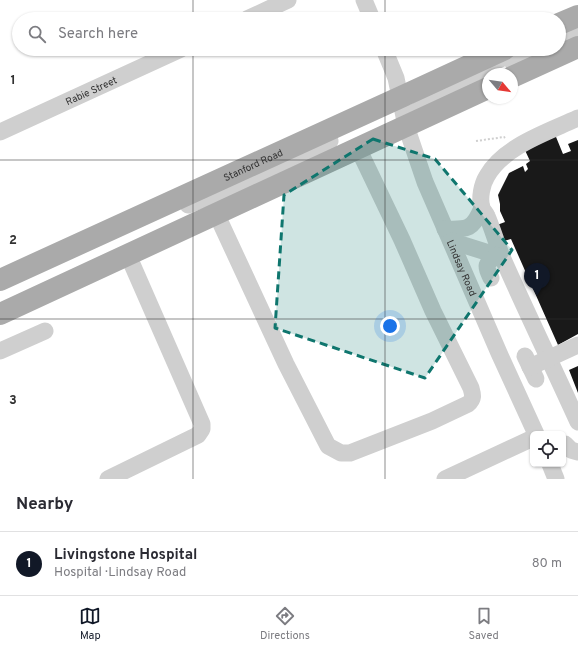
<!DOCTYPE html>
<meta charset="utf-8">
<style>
:root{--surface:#fff;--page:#f7f7f7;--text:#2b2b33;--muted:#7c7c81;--line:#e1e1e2;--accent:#111827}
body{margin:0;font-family:Overpass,sans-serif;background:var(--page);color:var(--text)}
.controls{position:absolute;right:12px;bottom:12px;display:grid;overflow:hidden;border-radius:6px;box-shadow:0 1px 3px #0004}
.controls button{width:36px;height:36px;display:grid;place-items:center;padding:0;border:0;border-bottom:1px solid var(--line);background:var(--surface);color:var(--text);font:20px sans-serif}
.compass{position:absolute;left:482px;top:68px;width:36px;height:36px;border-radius:50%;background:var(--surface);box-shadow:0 1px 3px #0004;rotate:119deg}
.you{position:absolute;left:390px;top:326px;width:14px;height:14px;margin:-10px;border:3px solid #fff;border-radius:50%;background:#1a73e8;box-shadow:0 0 0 6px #1a73e833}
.badge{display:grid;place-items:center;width:26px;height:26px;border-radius:50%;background:var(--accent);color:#fff;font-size:13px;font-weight:700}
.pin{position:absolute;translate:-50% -33px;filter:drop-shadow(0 1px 2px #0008)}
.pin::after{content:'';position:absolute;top:21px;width:14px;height:12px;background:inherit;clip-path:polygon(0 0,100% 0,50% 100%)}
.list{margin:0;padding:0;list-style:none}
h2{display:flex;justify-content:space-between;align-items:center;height:52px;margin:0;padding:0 16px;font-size:17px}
h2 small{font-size:13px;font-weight:400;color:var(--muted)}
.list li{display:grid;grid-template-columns:26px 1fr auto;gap:12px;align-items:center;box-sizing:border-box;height:64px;padding:0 16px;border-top:1px solid var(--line)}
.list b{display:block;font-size:15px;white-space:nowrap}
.list p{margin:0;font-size:13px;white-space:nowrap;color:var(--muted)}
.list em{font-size:13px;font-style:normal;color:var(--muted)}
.icon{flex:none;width:22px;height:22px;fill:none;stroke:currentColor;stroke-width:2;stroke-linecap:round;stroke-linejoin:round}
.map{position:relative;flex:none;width:578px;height:479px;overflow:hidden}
.search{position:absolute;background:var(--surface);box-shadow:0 1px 3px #0004;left:12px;right:12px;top:12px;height:44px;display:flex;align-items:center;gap:10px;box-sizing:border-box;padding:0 14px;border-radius:22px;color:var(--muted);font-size:15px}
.sheet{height:116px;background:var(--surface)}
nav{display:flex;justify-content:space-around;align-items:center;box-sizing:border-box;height:56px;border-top:1px solid var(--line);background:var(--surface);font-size:11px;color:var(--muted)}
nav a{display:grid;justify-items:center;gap:2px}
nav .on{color:var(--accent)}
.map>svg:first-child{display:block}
</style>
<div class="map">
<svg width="578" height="479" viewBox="0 0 578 479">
<rect width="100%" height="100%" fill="#fff"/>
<!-- building -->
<path fill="#191919" d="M554 132 563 154 571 151 568 144 578 140V334L558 345 511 239 504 241 497 225 505 222 500 211V204L498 195 509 173 523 166 525 172 528 169 526 164 530 161 523 146Z
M578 366V393L569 370Z"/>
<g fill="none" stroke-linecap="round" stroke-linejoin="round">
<!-- path -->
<path stroke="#cfcfcf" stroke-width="2" stroke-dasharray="2 2" stroke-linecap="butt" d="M476 141 504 137 505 138"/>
<!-- minor -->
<g stroke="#cfcfcf" stroke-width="17">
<path d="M364 0 372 19"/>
<path d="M247 19 288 0"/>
<path d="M559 43 578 35"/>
<path id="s1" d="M384 49 396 78 406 126 425 182 499 353 536 434"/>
<path d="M494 62 522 49"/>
<path d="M513 63 544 49"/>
<path d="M415 112 450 92 488 75"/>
<path d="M578 118C548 132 504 146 487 176 482 184 479 198 482 208 483 211 486 213 487 216 493 230 497 245 503 259 527 313 553 367 578 422"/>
<path id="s2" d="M0 132 181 49"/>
<path d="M188 205 249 181 330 141"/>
<path d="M216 213 286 364 328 446 341 453H350L432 421 468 404C474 399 473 395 471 388L433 311 402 240 358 148"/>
<path d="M445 229C468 230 473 229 482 208"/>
<path d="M451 241 502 257"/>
<path d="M491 278C485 265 485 263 497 256"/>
<path d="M0 351 45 331"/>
<path d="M525 356 536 379"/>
<path d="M530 367 578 345"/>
<path d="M565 444 571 450 578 452"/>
<path d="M550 464 556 479"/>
<path d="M108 479 198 435 202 429V424L128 255"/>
<path d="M445 479 533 438"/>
</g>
<!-- major -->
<g stroke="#aaa" stroke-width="22">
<path d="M559 24 578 16"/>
<path d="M512 77 578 47"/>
<path id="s3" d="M0 280 401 97 505 49"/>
<path d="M0 314 488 88"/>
</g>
</g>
<!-- marked area -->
<path fill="#0f766e" fill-opacity="0.2" stroke="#0f766e" stroke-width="3" stroke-dasharray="8 5" stroke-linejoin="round" d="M373 139 435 159 512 250 425 378 275 328 284 195Z"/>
<!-- grid -->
<path fill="none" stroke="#323232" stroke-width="1" stroke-opacity="0.55" d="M193 0V19M385 0V19M193 49V479M385 49V479M0 160H578M0 319H578"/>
<g text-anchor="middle" stroke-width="4" stroke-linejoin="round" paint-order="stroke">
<!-- street labels -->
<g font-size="10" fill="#323232" stroke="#fff">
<text dy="4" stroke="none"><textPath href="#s2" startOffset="100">Rabie Street</textPath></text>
<text dy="4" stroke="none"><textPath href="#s3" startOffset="278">Stanford Road</textPath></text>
<text dy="4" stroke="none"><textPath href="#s1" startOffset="233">Lindsay Road</textPath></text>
</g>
</g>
<g font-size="13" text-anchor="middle" font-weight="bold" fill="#323232" stroke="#fff" stroke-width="4" stroke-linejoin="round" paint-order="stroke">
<text x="13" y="84">1</text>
<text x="13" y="244">2</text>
<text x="13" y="404">3</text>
</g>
</svg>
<div class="controls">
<button><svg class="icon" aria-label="locate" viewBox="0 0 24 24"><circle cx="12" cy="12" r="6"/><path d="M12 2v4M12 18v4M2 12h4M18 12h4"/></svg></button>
</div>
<svg class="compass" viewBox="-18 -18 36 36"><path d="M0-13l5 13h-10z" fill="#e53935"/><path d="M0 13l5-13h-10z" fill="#7c7c81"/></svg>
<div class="you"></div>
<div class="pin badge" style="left:537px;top:296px">1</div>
<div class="search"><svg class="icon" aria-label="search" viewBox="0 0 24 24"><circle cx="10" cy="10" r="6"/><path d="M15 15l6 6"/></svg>Search here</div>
</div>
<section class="sheet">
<h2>Nearby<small></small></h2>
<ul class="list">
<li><span class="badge">1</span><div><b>Livingstone Hospital</b><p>Hospital · Lindsay Road</p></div><em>80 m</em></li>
</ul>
</section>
<nav>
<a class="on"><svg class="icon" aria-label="map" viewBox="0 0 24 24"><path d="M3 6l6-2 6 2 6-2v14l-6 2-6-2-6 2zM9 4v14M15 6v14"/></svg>Map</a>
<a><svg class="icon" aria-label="directions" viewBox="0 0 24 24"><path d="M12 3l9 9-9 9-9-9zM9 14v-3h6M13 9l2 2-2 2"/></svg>Directions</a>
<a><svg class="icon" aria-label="saved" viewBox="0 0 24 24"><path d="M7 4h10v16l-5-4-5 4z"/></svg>Saved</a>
</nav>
